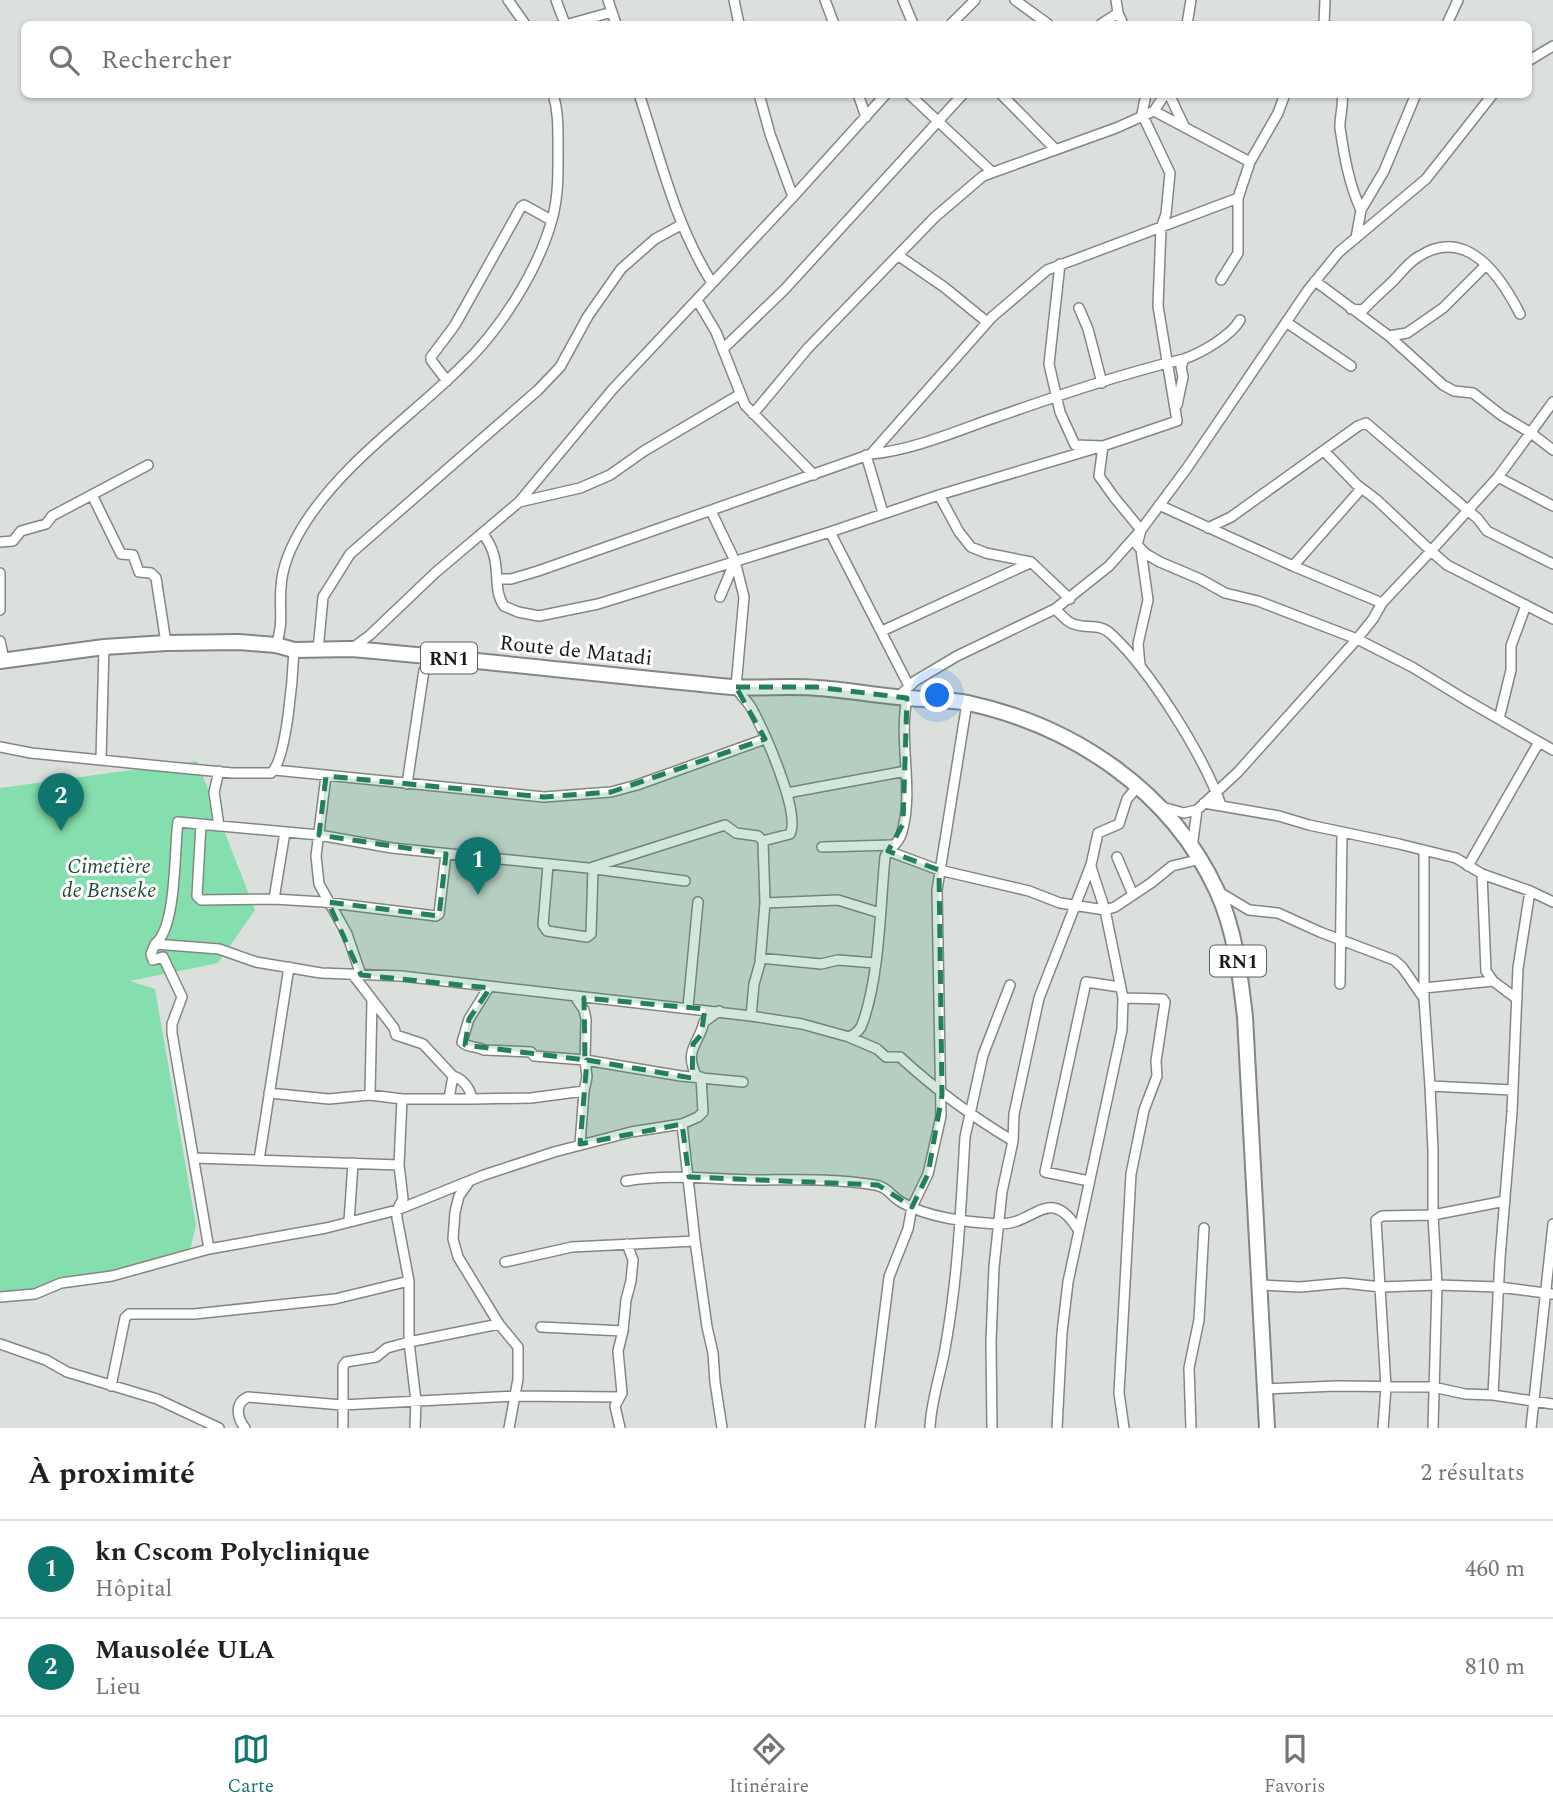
<!DOCTYPE html>
<html lang="fr">
<meta charset="utf-8">
<style>
:root{--surface:#fff;--page:#f2f2f2;--text:#202124;--muted:#757577;--line:#e0e0e0;--accent:#0f766e}
body{margin:0;font-family:Spectral,serif;background:var(--page);color:var(--text)}
.you{position:absolute;left:938px;top:696px;width:24px;height:24px;margin:-18px;border:5px solid #fff;border-radius:50%;background:#1a73e8;box-shadow:0 0 0 10px #1a73e833}
.badge{display:grid;place-items:center;width:46px;height:46px;border-radius:50%;background:var(--accent);color:#fff;font-size:23px;font-weight:700}
.pin{position:absolute;translate:-50% -58px;filter:drop-shadow(0 2px 4px #0008)}
.pin::after{content:'';position:absolute;top:37px;width:24px;height:21px;background:inherit;clip-path:polygon(0 0,100% 0,50% 100%)}
.list{margin:0;padding:0;list-style:none}
h2{display:flex;justify-content:space-between;align-items:center;height:91px;margin:0;padding:0 28px;font-size:30px}
h2 small{font-size:23px;font-weight:400;color:var(--muted)}
.list li{display:grid;grid-template-columns:46px 1fr auto;gap:21px;align-items:center;box-sizing:border-box;height:98px;padding:0 28px;border-top:2px solid var(--line)}
.list b{display:block;font-size:26px;white-space:nowrap}
.list p{margin:0;font-size:23px;white-space:nowrap;color:var(--muted)}
.list em{font-size:23px;font-style:normal;color:var(--muted)}
.icon{flex:none;width:38px;height:38px;fill:none;stroke:currentColor;stroke-width:2;stroke-linecap:round;stroke-linejoin:round}
.map{position:relative;flex:none;width:1553px;height:1428px;overflow:hidden}
.search{position:absolute;background:var(--surface);box-shadow:0 2px 5px #0004;left:21px;right:21px;top:21px;height:77px;display:flex;align-items:center;gap:18px;box-sizing:border-box;padding:0 24px;border-radius:10px;color:var(--muted);font-size:26px}
.sheet{height:287px;background:var(--surface)}
nav{display:flex;justify-content:space-around;align-items:center;box-sizing:border-box;height:98px;border-top:2px solid var(--line);background:var(--surface);font-size:19px;color:var(--muted)}
nav a{display:grid;justify-items:center;gap:4px}
nav .on{color:var(--accent)}
.map>svg:first-child{display:block}
</style>
<div class="map">
<svg width="1553" height="1428" viewBox="0 0 1553 1428">
<rect width="100%" height="100%" fill="#dbe0dd"/>
<!-- green -->
<path fill="#85deae" d="M197 761 255 910 218 963 130 981 155 989 196 1225 190 1250 0 1303V788Z"/>
<g fill="none" stroke-linecap="round" stroke-linejoin="round">
<!-- minor casing -->
<g stroke="#828784" stroke-width="12">
<path id="minor" d="M508 0 525 24
M556 0 565 24
M608 0 616 24
M734 0 739 24
M825 0 834 24
M903 0 913 24
M1015 0 1048 24
M1116 0 1118 13 1123 24
M569 24 612 12
M951 24 975 0
M1101 24 1118 13
M1187 24 1191 0
M1324 24 1325 0
M1447 24 1458 0
M1528 61 1553 46
M639 94C661 160 675 224 712 283
M759 94 770 134 793 197
M858 94 866 117
M909 94 992 172
M1001 94 1055 149
M1169 94 1184 126
M1342 94C1344 107 1339 118 1340 128 1344 155 1349 185 1361 210
M1154 111 1165 94
M1356 238 1361 210 1384 171 1416 94
M899 256 944 287 987 322
M1060 264 1049 364 1060 412 1075 445 1103 446 1177 421 1158 306 1161 228 1166 214 1170 173 1142 114 1146 94
M1221 280 1238 253V198
M1315 281 1389 336 1443 385 1454 391 1473 393 1501 415 1531 433 1553 450
M697 300 716 332 745 405 814 475
M1079 308 1088 329 1102 383
M1351 309 1363 310C1373 299 1384 290 1394 280 1402 272 1408 263 1418 257 1466 225 1500 275 1520 314
M1286 322 1351 366
M1389 336 1407 333 1443 308 1486 265
M723 349 785 289 963 94
M447 381 431 360V357L455 325 521 207 524 205 551 220
M1177 405 1183 377 1181 367 1184 359
M753 414 808 348 935 217 983 176 1116 128 1154 111 1250 162
M1324 451 1356 484 1377 500 1431 551 1498 477 1553 402
M871 454 992 317 1047 270 1238 198 1250 162 1278 113 1285 94
M866 455 883 513
M1498 477 1553 506
M92 495 121 554 133 555 139 572 151 573 156 578 166 643
M939 495 959 532 971 547 986 553 1031 562 1070 599
M519 502 580 488 610 475 644 451 739 395
M1159 505 1293 566 1382 603
M711 511 735 561 744 597 736 687C740 696 748 701 752 709 764 731 801 813 790 834L763 841 765 903 760 963 754 984 751 1016
M1208 528 1231 517 1358 426 1366 423 1478 519 1487 531 1553 564
M830 532 909 686
M483 534C505 562 490 586 504 606L518 612 539 616 598 604 830 532 939 495 1103 446 1099 476 1114 497 1141 530 1137 545 1146 554 1160 562 1200 579 1225 593 1258 601 1357 639 1412 667 1466 700 1553 750
M0 542 13 541 21 531 46 524 52 516 148 465
M1293 566 1361 489
M0 573V610
M498 579H511L538 571 871 454C913 450 954 432 994 418 1057 396 1120 374 1184 359 1201 353 1231 336 1240 320
M720 597 735 561
M1055 609C1060 613 1065 620 1071 623 1085 630 1099 622 1111 634 1150 670 1203 755 1221 805
M882 631 1030 563
M0 641 4 659
M276 645C284 623 279 610 281 587 282 565 293 542 305 523 345 461 407 420 459 369 499 332 539 270 553 216 559 192 558 167 558 142 558 126 558 110 553 94
M351 649 370 635 435 573 519 502 612 390 793 197 886 94
M318 650 323 597 350 554 538 390 560 367 588 316 621 269 655 239 681 225
M1140 665 1138 644 1148 600 1141 550
M898 697 915 681 957 656 1055 609 1109 566 1141 530 1187 468 1308 290 1339 252 1426 179 1493 94
M1499 719 1511 670V646L1526 605
M0 747 31 753 160 766 232 773H271C287 760 293 673 294 650
M101 759 104 647
M275 770 544 797 611 792 637 785 765 739
M219 771 214 792 219 826
M326 776 316 856 319 884 347 934 361 975
M407 784 424 670
M787 793 906 771
M1204 803 1279 816 1309 825 1399 844 1456 858 1482 874 1530 891 1553 902
M1162 807 1184 813 1197 810 1238 772 1357 639 1373 619 1382 603 1431 551 1447 565 1553 619
M201 824 197 896 201 900 274 899 323 902 436 916 439 914 446 854
M822 847 892 845
M1192 848 1197 810
M888 851 939 870 1029 891 1060 903 1105 910 1115 907 1151 883 1172 866 1201 859
M1424 851V999L1430 1086 1433 1150V1215L1437 1285 1433 1428
M1117 857 1133 895
M548 865 543 925 547 931 587 937 591 934 593 869
M1468 866 1539 742
M593 867 725 825 736 833 758 836 763 841
M1482 874 1486 971 1493 981 1517 999
M685 881 588 868 392 848 319 835 178 822C174 850 177 927 155 944L219 949 256 962 321 973 401 976 751 1016 802 1024 849 1037 877 1049 886 1057H900C936 1090 971 1116 1013 1141
M1219 892 1249 910 1278 913 1320 932 1394 960 1402 967 1423 997
M274 899 285 832
M765 903 838 900 880 913
M155 944 151 954 153 960 163 957 182 997 172 1024V1033L209 1249
M760 958 821 964 838 960 875 963
M354 976 394 1028 396 1035 423 1044 453 1076C463 1079 470 1088 472 1099
M1340 984 1342 833
M489 987 469 1019 462 1042C467 1048 477 1046 484 1050L531 1052 534 1056 585 1060 681 1076 743 1082
M1420 991 1424 988 1493 981
M576 998 584 1010 586 1019 585 1060 587 1077 584 1091 580 1144
M1123 998 1163 999 1165 1002 1156 1061 1157 1076 1144 1110 1131 1174 1119 1393 1124 1428
M688 1007 698 902
M849 1037C856 1034 861 1029 863 1022 880 973 880 908 885 857 889 848 898 844 901 835 915 793 898 742 907 698
M697 1077C683 1050 699 1044 704 1022L719 1011
M1430 1086 1512 1090
M269 1093 329 1099 370 1095 402 1099H472L531 1098 584 1091
M370 1095 372 1000
M449 1098 453 1076
M402 1099 399 1165 403 1199 397 1210V1218L409 1281V1342L416 1401 415 1428
M682 1124 695 1241 707 1327 713 1353 715 1382 722 1428
M194 1158 399 1165
M259 1160 289 967
M626 1181C668 1174 710 1179 753 1180 793 1180 836 1178 875 1185 888 1187 891 1196 901 1202 928 1218 967 1222 998 1224 1035 1226 1049 1182 1079 1231
M1089 1181 1045 1172 1086 982 1120 987
M469 1182 459 1196 455 1212 453 1239 458 1257 499 1324 518 1347V1379L509 1428
M349 1222 353 1163
M505 1262 572 1247 695 1241
M1261 1285 1300 1287 1344 1283 1381 1287 1437 1285 1499 1287 1553 1294
M0 1297 35 1294 61 1283 112 1276 209 1249 326 1228 397 1210 484 1175 554 1152 631 1132 682 1124 698 1117 703 1112 701 1077
M541 1327 623 1331
M0 1344 46 1360 67 1372 157 1399 219 1428
M111 1386 125 1318 129 1314H194L335 1299 409 1281
M1265 1389 1336 1386 1433 1387 1465 1394 1493 1395 1553 1404
M1493 1395 1500 1258 1512 1112 1518 968 1530 891
M245 1428C237 1418 234 1403 248 1397L342 1405 516 1396 619 1397
M343 1428V1366L346 1362 376 1357 387 1348 409 1342 499 1324
M620 1428 615 1406 622 1393 618 1351 623 1331 626 1300 631 1281 633 1260 627 1244
M870 1428 889 1277 908 1229 912 1207 928 1174 941 1116 937 890 967 703
M930 1428C931 1399 942 1371 946 1343 958 1275 961 1206 965 1137L983 1055 1010 985
M992 1428 991 1341 994 1267 1002 1192 1013 1141 1014 1114 1039 998 1091 865 1098 833 1119 824 1127 799 1138 786
M1057 1428 1062 1333 1068 1282 1122 1030 1123 998 1105 910 1091 867
M1191 1428 1189 1368 1199 1320 1204 1228
M1383 1428 1386 1387 1376 1220 1382 1216 1433 1215 1505 1201
M1531 1428 1553 1224"/>
</g>
<!-- trunk casing -->
<g stroke="#828784" stroke-width="18">
<path id="trunk" d="M0 661 104 647 166 643 239 642 276 645 294 650 351 649C478 660 605 675 732 687 760 689 789 685 818 688 849 690 879 696 909 698 929 700 949 699 968 703 1074 726 1171 791 1217 891 1235 930 1240 974 1245 1017L1267 1428"/>
</g>
<!-- minor -->
<use href="#minor" stroke="#fff" stroke-width="9"/>
<!-- trunk -->
<use href="#trunk" stroke="#fff" stroke-width="14"/>
</g>
<!-- marked area -->
<path fill="#248056" fill-opacity="0.2" stroke="#248056" stroke-width="5" stroke-dasharray="14 9" stroke-linejoin="round" d="M736 687H816L907 698 903 824 888 851 939 870 942 1095 928 1174 912 1207 878 1185 689 1177 682 1124 580 1144 587 1060 692 1078 693 1044 701 1035 705 1009 584 998 585 1060 465 1045 469 1019 490 988 361 975 328 902 439 916 446 854 319 835 326 776 544 797 611 792 765 739Z"/>
<g text-anchor="middle" stroke-width="6" stroke-linejoin="round" paint-order="stroke">
<!-- shield labels -->
<g fill="#fff" stroke="#5e5f5e" stroke-width="2">
<rect x="421" y="642.5" width="56" height="31" rx="5"/>
<rect x="1210" y="945.5" width="56" height="31" rx="5"/>
</g>
<g font-size="19" font-weight="bold" fill="#191a19">
<text x="449" y="665">RN1</text>
<text x="1238" y="968">RN1</text>
</g>
<!-- street labels -->
<g font-size="21" fill="#191a19" stroke="#fff">
<text transform="translate(576 650) rotate(6)" y="7">Route de Matadi</text>
</g>
<!-- park labels -->
<g font-size="21" font-style="italic" fill="#204b35" stroke="#fff">
<text x="109" y="873">Cimetière<tspan x="109" dy="24">de Benseke</tspan></text>
</g>
</g>
</svg>
<div class="you"></div>
<div class="pin badge" style="left:478px;top:895px">1</div>
<div class="pin badge" style="left:61px;top:831px">2</div>
<div class="search"><svg class="icon" aria-label="search" viewBox="0 0 24 24"><circle cx="10" cy="10" r="6"/><path d="M15 15l6 6"/></svg>Rechercher</div>
</div>
<section class="sheet">
<h2>À proximité<small>2 résultats</small></h2>
<ul class="list">
<li><span class="badge">1</span><div><b>kn Cscom Polyclinique</b><p>Hôpital</p></div><em>460 m</em></li>
<li><span class="badge">2</span><div><b>Mausolée ULA</b><p>Lieu</p></div><em>810 m</em></li>
</ul>
</section>
<nav>
<a class="on"><svg class="icon" aria-label="map" viewBox="0 0 24 24"><path d="M3 6l6-2 6 2 6-2v14l-6 2-6-2-6 2zM9 4v14M15 6v14"/></svg>Carte</a>
<a><svg class="icon" aria-label="directions" viewBox="0 0 24 24"><path d="M12 3l9 9-9 9-9-9zM9 14v-3h6M13 9l2 2-2 2"/></svg>Itinéraire</a>
<a><svg class="icon" aria-label="saved" viewBox="0 0 24 24"><path d="M7 4h10v16l-5-4-5 4z"/></svg>Favoris</a>
</nav>
